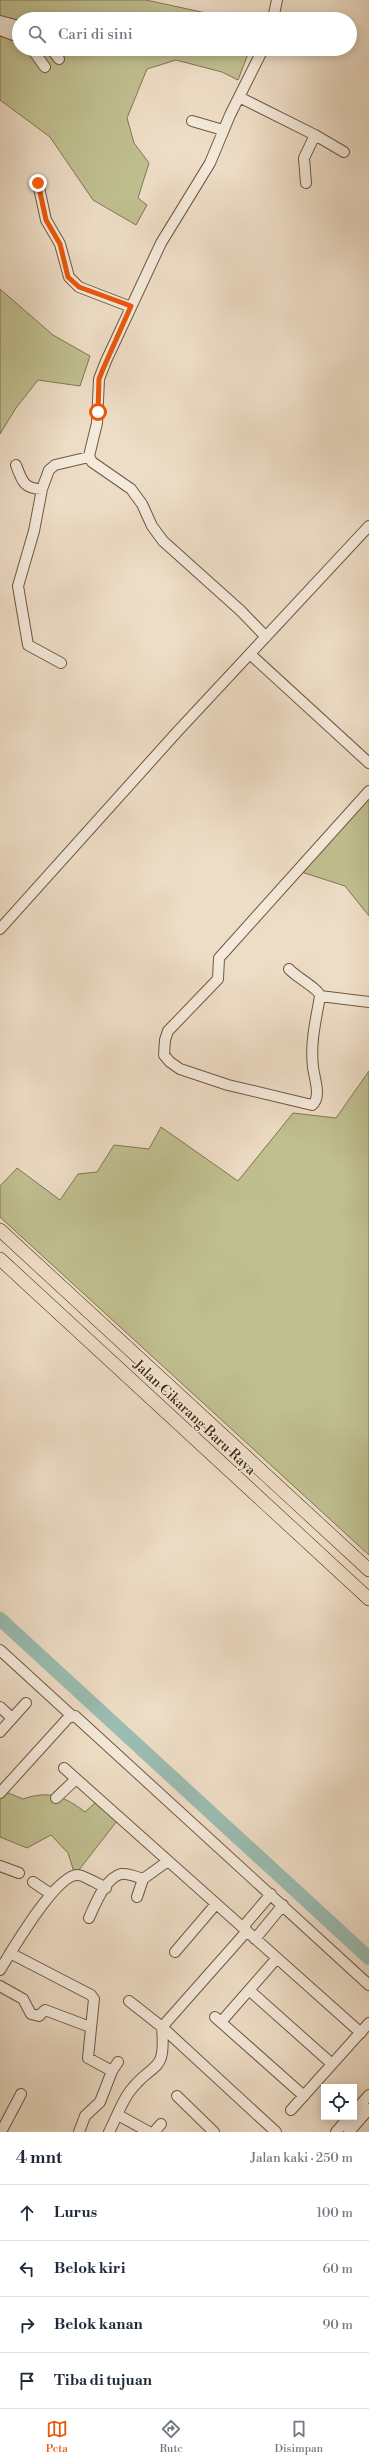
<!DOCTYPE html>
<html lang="id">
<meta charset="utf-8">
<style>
:root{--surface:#fff;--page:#f2f2f3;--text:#1f2937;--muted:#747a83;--line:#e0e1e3;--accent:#ea580c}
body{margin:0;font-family:"Libre Bodoni",serif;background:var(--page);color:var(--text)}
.controls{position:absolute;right:12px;bottom:12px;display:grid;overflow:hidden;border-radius:0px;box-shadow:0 2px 10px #0003}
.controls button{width:36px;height:36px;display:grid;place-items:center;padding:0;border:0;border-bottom:1px solid var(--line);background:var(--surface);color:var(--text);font:20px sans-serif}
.stop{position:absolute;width:12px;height:12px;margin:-9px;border:3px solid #ea580c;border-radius:50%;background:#fff}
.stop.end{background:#ea580c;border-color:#fff;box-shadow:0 1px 4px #0008}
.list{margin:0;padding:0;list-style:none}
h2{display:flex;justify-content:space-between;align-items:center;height:52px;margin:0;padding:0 16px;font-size:17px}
h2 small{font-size:13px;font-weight:400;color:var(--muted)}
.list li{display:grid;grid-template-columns:26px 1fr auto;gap:12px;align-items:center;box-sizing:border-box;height:56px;padding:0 16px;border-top:1px solid var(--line)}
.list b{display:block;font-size:15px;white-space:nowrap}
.list em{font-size:13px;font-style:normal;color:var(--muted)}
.icon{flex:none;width:22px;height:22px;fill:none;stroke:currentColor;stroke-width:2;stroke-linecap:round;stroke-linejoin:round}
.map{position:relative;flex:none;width:369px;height:2132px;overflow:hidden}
.search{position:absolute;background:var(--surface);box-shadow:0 2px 10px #0003;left:12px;right:12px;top:12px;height:44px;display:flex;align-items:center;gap:10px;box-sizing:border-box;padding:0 14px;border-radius:22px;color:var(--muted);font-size:15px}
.sheet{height:276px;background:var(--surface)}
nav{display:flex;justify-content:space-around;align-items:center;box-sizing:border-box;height:56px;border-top:1px solid var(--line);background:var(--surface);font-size:11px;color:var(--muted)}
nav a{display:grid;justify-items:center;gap:2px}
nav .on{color:var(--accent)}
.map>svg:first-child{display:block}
</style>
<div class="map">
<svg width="369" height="2132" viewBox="0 0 369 2132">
<rect width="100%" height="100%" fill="#eeddc6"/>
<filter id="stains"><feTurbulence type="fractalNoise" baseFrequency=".005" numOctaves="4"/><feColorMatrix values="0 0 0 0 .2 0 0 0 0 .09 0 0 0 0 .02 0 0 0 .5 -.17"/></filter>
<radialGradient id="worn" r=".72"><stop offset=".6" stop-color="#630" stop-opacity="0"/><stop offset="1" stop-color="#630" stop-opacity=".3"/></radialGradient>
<!-- green -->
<path fill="#c0bf90" stroke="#827652" d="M0 0H146L234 19H19V49H250L238 80 222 72 176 60 147 69 127 118 134 143 149 163 138 198 147 205 136 225 93 200 50 137 0 100Z
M0 289 53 335 90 356 80 386 38 380 16 408 0 434Z
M369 791V916L345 886 295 870Z
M369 1071V1555L0 1217V1186L17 1168 60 1200 78 1174 97 1172 114 1145 149 1149 161 1127 238 1181 293 1113 336 1118Z
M6 1792 23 1799C49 1790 64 1796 85 1812L95 1803 117 1821 75 1875 68 1853 51 1835 27 1848 0 1837V1797Z"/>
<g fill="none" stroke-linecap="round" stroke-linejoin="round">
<!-- river -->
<path stroke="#9abcb1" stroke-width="14" d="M0 1619 369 1958"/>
<!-- minor casing -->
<g stroke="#6e5840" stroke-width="12">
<path id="minor" d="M273 19 277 0
M0 21 19 26
M0 30 19 37
M32 49 45 67
M51 49 59 59
M263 49 230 115 210 163 161 243 106 361 99 379 97 423 89 456 92 462 131 489 142 504 152 526 163 541 241 611 266 637
M239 97 315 135 344 152
M192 121 223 130
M38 183 46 220 60 244 69 277 79 287 131 307
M306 183 304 158 315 135
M16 465C22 481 24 489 42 489
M250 654 369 763
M61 663 28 645 18 586 34 531 42 489 49 470 55 465 89 457
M369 791 219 958 218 979 168 1031 165 1040 164 1055 170 1062 180 1069 228 1085 312 1105C322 1097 314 1078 313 1067 310 1042 316 1020 320 996L369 1002
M0 929 177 732 369 526
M289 969C296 977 319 989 320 996
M0 1650 71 1715
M0 1707 12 1718
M0 1732 26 1703
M64 1768 361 2033
M0 1793 68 1718 75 1716 369 1985
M56 1798 76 1779
M0 1866 19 1873
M33 1882 51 1894
M137 1897 143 1879
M89 1918C95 1905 105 1878 121 1874 128 1873 137 1877 143 1879L168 1861
M243 1927 271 1894
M255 1939 283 1905
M175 1952 216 1904
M10 1953 91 1995 94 1999 88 2058 112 2071 100 2102 85 2116 79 2132
M0 1970C11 1952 56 1874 78 1875 83 1875 100 1885 106 1888
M0 1986 23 1999 31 2014 39 2016 45 2010 90 2027
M249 1990 332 2064
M129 2001 162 2027 276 2132
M215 2017 304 2096
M221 2022 277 1958
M112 2071 118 2062
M177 2096 214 2132
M291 2110 369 2023
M354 2112 369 2095
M118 2115 149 2132
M1 2132 21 2094
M109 2132C116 2119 121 2103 130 2091 154 2060 166 2075 162 2027L247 1931
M154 2132 161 2124
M336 2132 349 2117
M349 2132 369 2109"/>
</g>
<!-- major casing -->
<g stroke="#432c14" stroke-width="14">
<path id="major" d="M0 1230 369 1570
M0 1259 369 1599"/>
</g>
<!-- minor -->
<use href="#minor" stroke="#f4e9da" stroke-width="10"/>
<!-- major -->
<use href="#major" stroke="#eeddc6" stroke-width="13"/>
</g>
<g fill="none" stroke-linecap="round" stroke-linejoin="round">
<!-- route -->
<path stroke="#ea580c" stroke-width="5" d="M38 183 46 220 60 244 68 277 79 287 131 306 103 369 99 379 98 412"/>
</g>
<g text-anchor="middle" stroke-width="3" stroke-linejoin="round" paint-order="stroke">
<!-- street labels -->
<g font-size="14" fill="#432c14" stroke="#f4e9da">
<text transform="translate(195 1417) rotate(43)" y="5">Jalan Cikarang Baru Raya</text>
</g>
</g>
<rect width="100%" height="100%" filter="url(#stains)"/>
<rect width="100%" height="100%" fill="url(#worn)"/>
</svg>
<div class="controls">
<button><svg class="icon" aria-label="locate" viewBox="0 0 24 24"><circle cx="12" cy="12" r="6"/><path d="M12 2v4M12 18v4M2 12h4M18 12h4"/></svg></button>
</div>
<div class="stop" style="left:98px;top:412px"></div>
<div class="stop end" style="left:38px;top:183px"></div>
<div class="search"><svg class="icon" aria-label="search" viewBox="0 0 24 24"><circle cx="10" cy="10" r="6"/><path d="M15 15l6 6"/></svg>Cari di sini</div>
</div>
<section class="sheet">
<h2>4 mnt<small>Jalan kaki · 250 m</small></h2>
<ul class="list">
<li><svg class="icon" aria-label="ahead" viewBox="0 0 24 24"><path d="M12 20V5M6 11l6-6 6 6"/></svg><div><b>Lurus</b></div><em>100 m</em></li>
<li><svg class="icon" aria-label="left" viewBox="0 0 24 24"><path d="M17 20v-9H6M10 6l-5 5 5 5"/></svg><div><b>Belok kiri</b></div><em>60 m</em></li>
<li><svg class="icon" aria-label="right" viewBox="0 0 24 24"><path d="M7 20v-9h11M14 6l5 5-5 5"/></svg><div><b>Belok kanan</b></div><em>90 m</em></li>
<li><svg class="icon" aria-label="arrive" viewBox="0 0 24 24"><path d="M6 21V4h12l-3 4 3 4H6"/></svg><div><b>Tiba di tujuan</b></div></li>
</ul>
</section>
<nav>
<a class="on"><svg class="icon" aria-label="map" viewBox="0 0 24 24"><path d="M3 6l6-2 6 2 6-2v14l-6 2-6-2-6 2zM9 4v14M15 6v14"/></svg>Peta</a>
<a><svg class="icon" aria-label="directions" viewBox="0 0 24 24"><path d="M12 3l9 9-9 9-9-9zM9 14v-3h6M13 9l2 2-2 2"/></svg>Rute</a>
<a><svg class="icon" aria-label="saved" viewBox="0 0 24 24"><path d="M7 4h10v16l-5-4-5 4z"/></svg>Disimpan</a>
</nav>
